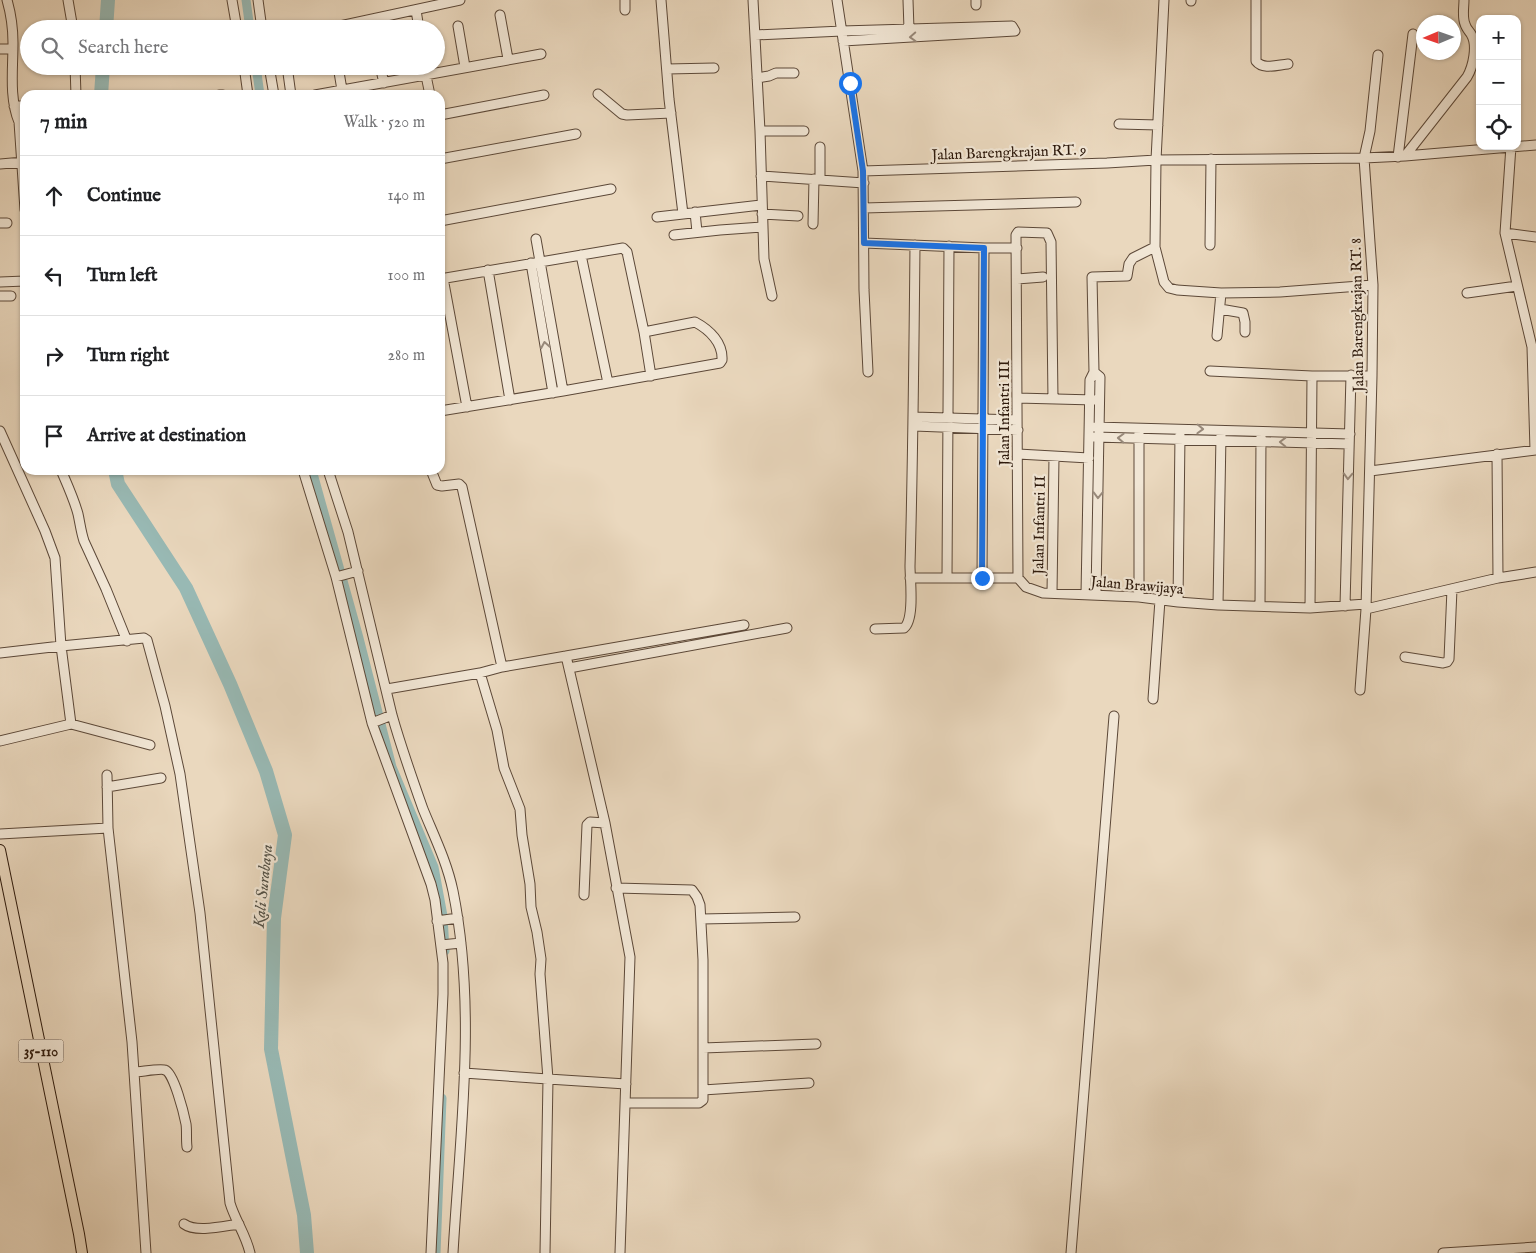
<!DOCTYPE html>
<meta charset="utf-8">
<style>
:root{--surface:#fff;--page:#f2f2f2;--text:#202124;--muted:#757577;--line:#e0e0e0}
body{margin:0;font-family:"IM FELL English",serif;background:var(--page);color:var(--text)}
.controls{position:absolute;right:15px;top:15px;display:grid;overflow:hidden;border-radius:10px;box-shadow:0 1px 4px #0004}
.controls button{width:45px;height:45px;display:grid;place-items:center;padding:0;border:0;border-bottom:1px solid var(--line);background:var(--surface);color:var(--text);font:25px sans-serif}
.compass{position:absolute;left:1416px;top:15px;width:45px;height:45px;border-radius:50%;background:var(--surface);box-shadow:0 1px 4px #0004;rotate:268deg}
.stop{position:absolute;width:15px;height:15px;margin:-11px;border:4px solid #1a73e8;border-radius:50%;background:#fff}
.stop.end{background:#1a73e8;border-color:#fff;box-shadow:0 1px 5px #0008}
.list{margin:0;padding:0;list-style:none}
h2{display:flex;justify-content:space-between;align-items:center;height:65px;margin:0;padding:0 20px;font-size:21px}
h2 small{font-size:16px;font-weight:400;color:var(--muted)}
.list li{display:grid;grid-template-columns:32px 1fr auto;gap:15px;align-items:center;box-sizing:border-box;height:80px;padding:0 20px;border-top:1px solid var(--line)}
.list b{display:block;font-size:19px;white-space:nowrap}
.list em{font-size:16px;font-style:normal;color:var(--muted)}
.icon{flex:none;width:28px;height:28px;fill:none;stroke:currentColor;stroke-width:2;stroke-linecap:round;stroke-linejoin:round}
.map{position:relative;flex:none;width:1536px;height:1253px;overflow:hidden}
.search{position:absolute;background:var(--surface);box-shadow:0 1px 4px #0004;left:20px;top:20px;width:425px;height:55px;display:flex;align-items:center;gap:12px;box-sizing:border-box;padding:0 18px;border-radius:28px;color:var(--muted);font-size:19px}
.panel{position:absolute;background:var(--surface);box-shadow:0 1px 4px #0004;left:20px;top:90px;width:425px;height:385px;border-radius:15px}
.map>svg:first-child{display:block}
</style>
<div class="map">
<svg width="1536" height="1253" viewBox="0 0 1536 1253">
<rect width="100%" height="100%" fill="#ead8be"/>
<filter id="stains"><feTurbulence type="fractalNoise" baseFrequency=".004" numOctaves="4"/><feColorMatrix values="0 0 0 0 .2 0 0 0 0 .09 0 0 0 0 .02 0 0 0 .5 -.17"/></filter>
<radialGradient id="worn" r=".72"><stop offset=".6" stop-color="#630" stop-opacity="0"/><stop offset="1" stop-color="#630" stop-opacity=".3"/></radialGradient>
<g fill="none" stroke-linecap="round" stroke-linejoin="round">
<!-- canal -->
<path stroke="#98b9b4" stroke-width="9" d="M246 0 250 29
M256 66 260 95
M312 470 359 638 392 767 434 867 443 916 445 951
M436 1253 442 1098"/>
<!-- river -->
<path stroke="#98b9b4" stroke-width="14" d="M106 29 108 0
M101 95 103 66
M115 470 118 484 186 588 230 684 266 771 285 835 274 918 271 1049 304 1215 307 1253"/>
<!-- minor casing -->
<g stroke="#5c4838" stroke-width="11">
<path id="minor" d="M7 0C11 14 13 28 13 43 13 69 9 98 19 122L25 210
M68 0 73 29
M232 0 237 29
M258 0 262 29
M625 0V10
M661 0 669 99 683 214
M753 0 760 131 764 259 772 296
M837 0 863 171 864 290 868 372
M908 0 909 29
M976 0V5
M1164 0 1156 160 1155 247 1164 282 1169 288 1177 290 1221 293 1280 292 1373 285
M1256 0V61C1263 70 1277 65 1288 64
M1191 1V0
M416 10 419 29
M500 15 508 59
M458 26 465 67
M326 29 460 0
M755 35 842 31 1012 26 1015 31 843 41
M0 49H13
M75 66 76 95
M244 66 248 95
M269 66 274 95
M287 66 291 95
M338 66 342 90
M380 66 384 83
M424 66 430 95
M667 69 714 68
M757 78 769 76 776 73H794
M598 94 622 114 627 115 671 113
M219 95H223
M315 95 541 54
M14 106H25
M440 115 544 95
M1119 124 1158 125
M760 131H804
M1511 146 1505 233 1532 347 1535 450
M820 147V180
M1405 156 1467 77C1473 67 1478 45 1471 34 1469 31 1466 28 1465 24 1462 17 1464 7 1464 0
M1398 157 1413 34
M440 159 576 134
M0 164 23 162
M863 171 1107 163 1156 160 1364 158 1405 156 1536 145
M761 176 864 183
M864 208 1076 202
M695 212 697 232
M762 214 798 216
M657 217 761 205
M440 221 611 189
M0 223H7
M813 224 814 179
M1505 233 1536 237
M674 235 720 230 762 227
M536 239 563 391
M864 243 984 248H1017
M1210 245 1211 159
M581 255 608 383
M531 263 553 393
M488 270 510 400
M443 278 467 407
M440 279 623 248 627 252 644 332 651 376
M1017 279 1043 277
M0 282 25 281
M1467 293 1517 286
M0 296H11
M1220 309 1243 313 1245 322V332
M1217 336 1221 293
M1210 371 1312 376H1372
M1094 372 1092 277 1127 276 1129 264 1133 258 1155 247
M1017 398 1095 400
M440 411 563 391 720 363 722 360C723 343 710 330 695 322L644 332
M914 417 1017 420
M914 426 1018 430
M1095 427 1350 434
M0 431 45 531 55 558 61 646 144 638 147 640 165 706 180 774 200 913 230 1203C235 1220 246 1235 250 1253
M1095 437 1349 444
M1018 454 1089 458
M1497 454 1498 578
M61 470C67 484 74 499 78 514 80 523 81 532 84 541L106 589 127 641
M303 470 336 577 372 723 431 884 435 900 443 963V994L431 1253
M328 470 348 532 392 715C401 747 412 778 423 809 434 836 447 862 453 891 477 1010 460 1133 453 1253
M431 470 437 485 442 486 459 484 462 487 502 667
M1370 471 1536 450
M336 577 358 571
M947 577 949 246
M910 578H1018L1026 587 1043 593 1139 597 1178 602 1218 605 1310 608 1366 604
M982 578 984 248
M1018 578 1016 235 1018 232 1047 233 1051 242 1053 399
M1052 593 1054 457
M1086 594 1090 380 1094 372 1100 377 1096 594
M1139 597V433
M1178 602 1180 435
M1218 605 1221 435
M1260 606 1261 436
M1345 606 1351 375
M1310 608 1312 376
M1366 609 1498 578 1536 572
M875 629 904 628C915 619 910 580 910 566 913 459 914 352 915 245
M0 653 61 646 71 724 150 745
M566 656 744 625
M1405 657 1443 663 1447 662 1449 659 1452 589
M569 668 787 628
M480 673 502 667 566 656 605 823 630 957 620 1253
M387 689 480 673 497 730 504 768 520 809 522 835 530 884 531 907 537 932 541 959 540 974 548 1079 626 1084
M1360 690 1366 609 1372 376 1373 285 1364 158 1370 131 1378 55
M1153 699 1160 600
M372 723 392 715
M0 741 71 724
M107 775 108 828
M107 787 161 778
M0 834 108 828 132 1042 146 1253
M616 888 692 890 697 897 700 905 703 960V1100L699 1103H625
M584 895 587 825 590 822 605 823
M701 919 795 917
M437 921 458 918
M441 945 461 943
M703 1048 816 1044
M134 1072C140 1072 161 1068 165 1070 174 1073 184 1114 186 1124 187 1131 186 1139 187 1147
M464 1073 548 1079 545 1253
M703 1090 809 1083
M184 1224C196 1233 224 1226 239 1224
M1071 1253 1114 716
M1443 1253 1536 1247"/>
</g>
<!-- major casing -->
<g stroke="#2c180b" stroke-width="12">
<path id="major" d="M0 850 79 1234 82 1253"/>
</g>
<!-- minor -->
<use href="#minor" stroke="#f1e6d5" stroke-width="9"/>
<!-- major -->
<use href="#major" stroke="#ead8be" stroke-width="10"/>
</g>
<!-- one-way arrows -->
<defs><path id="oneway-chevron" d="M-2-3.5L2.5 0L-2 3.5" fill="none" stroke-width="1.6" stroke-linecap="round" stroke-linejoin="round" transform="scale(1.25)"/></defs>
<g stroke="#98897a">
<use href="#oneway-chevron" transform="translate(913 37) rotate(177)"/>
<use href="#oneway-chevron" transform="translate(545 345) rotate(-100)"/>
<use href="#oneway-chevron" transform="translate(1200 429) rotate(2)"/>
<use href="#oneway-chevron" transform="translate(1121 438) rotate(-178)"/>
<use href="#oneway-chevron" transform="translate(1283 442) rotate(-179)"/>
<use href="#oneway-chevron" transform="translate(1348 476) rotate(92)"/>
<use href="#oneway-chevron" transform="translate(1098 495) rotate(91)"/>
</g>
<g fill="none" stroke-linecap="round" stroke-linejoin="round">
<!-- route -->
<path stroke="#1a73e8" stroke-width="6" d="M850 83 863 171 864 243 984 248 982 578"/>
</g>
<g text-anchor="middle" stroke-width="4.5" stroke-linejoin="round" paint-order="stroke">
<!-- shield labels -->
<rect fill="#f1e6d5" stroke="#675648" stroke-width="1" x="18.5" y="1039.5" width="45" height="23" rx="4"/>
<g font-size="14" font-weight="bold" fill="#2c180b">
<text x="41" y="1056">35-110</text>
</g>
<!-- street labels -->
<g font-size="15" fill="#2c180b" stroke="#f1e6d5">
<text transform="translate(1009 152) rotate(-2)" y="5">Jalan Barengkrajan RT. 9</text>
<text transform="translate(1357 315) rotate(-91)" y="5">Jalan Barengkrajan RT. 8</text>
<text transform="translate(1004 413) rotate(-90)" y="5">Jalan Infantri III</text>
<text transform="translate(1039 525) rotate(-89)" y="5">Jalan Infantri II</text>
<text transform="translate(1137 585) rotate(5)" y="5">Jalan Brawijaya</text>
</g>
<!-- water labels -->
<g font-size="16" font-style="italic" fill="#525046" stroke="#f1e6d5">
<text transform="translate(262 886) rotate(-84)" y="6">Kali Surabaya</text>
</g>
</g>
<rect width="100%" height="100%" filter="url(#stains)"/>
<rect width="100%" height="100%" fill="url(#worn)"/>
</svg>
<div class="controls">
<button>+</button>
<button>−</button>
<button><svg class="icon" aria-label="locate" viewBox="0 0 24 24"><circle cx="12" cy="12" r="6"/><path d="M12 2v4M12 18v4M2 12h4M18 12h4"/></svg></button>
</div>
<svg class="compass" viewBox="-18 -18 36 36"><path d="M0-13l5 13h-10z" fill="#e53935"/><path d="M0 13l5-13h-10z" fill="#757577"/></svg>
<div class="stop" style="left:850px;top:83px"></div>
<div class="stop end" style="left:982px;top:578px"></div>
<div class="search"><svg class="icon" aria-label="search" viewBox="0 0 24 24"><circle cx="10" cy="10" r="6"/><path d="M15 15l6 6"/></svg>Search here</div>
<section class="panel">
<h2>7 min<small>Walk · 520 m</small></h2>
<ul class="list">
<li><svg class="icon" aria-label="ahead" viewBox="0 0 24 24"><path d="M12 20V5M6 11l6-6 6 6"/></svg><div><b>Continue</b></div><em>140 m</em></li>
<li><svg class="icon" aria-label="left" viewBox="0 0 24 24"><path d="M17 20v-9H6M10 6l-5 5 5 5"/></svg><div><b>Turn left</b></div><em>100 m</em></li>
<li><svg class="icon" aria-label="right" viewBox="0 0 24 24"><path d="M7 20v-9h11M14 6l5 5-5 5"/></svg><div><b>Turn right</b></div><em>280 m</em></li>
<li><svg class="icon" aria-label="arrive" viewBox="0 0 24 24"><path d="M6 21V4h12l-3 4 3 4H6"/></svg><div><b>Arrive at destination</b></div></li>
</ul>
</section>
</div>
